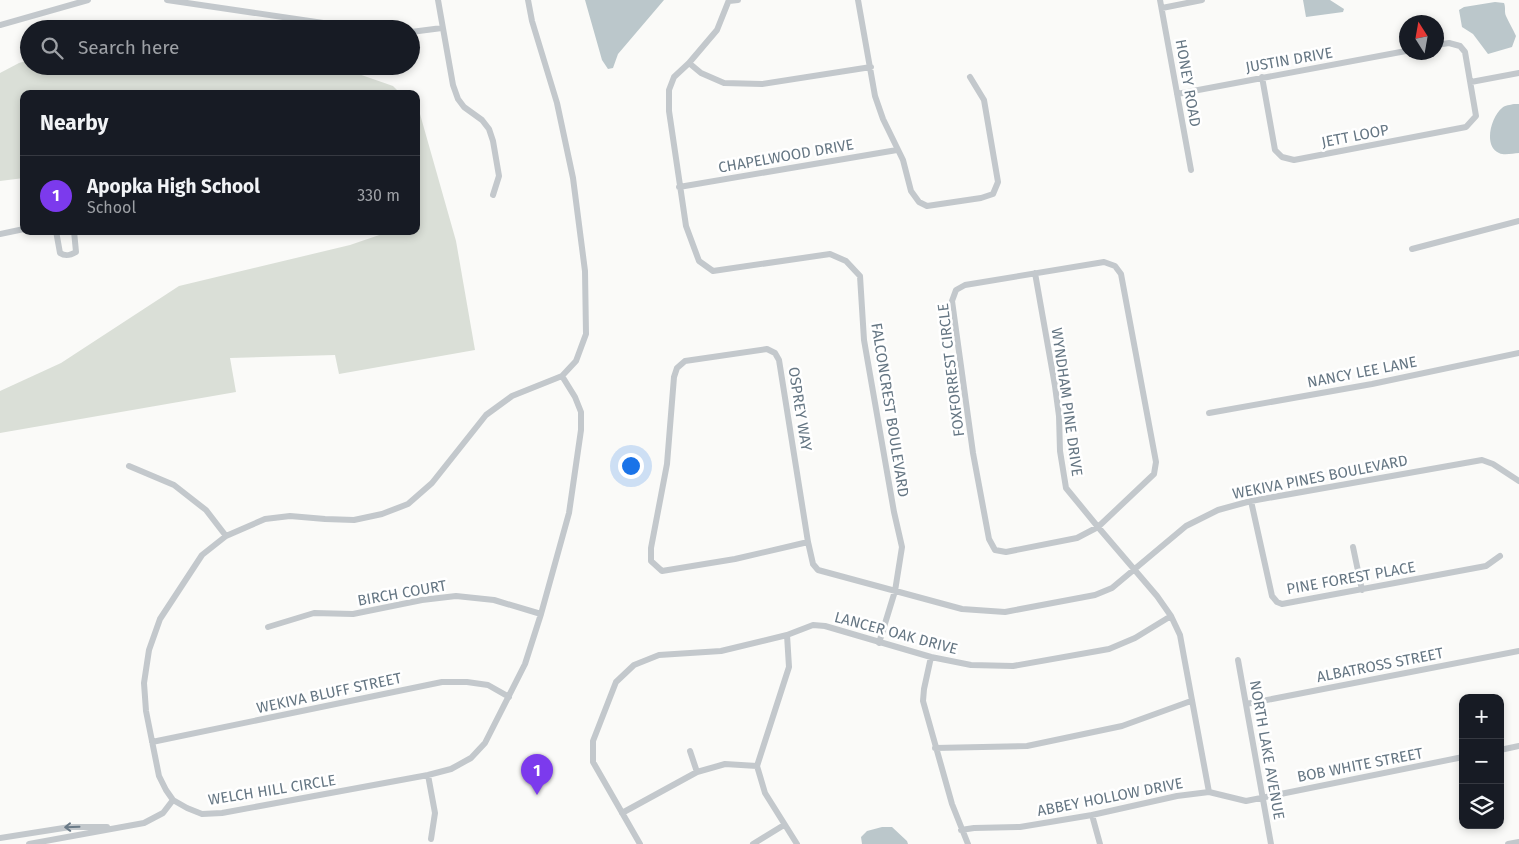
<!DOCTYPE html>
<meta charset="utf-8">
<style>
:root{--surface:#171b24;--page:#20242c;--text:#f1f3f6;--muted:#9ea1a6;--line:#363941;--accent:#7c3aed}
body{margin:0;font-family:"Fira Sans",sans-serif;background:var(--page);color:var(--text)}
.controls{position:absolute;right:15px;bottom:15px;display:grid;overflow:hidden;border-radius:10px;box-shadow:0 2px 8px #0003}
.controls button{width:45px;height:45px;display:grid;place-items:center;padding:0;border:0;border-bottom:1px solid var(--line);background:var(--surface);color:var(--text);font:25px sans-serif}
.compass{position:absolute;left:1399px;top:15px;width:45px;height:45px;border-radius:50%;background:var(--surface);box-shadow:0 2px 8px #0003;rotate:349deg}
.you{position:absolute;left:630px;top:465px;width:18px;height:18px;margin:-12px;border:4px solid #fff;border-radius:50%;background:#1a73e8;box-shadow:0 0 0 8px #1a73e833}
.badge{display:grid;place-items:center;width:32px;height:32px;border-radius:50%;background:var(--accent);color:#fff;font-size:16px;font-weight:700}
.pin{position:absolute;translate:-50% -41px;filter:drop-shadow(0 1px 2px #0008)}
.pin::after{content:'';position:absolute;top:26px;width:18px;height:15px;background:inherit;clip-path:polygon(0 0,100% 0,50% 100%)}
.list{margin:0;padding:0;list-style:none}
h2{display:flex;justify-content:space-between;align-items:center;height:65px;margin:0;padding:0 20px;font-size:21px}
h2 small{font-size:16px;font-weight:400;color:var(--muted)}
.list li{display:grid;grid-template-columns:32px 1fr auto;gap:15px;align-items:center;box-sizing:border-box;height:80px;padding:0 20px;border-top:1px solid var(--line)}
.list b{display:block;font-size:19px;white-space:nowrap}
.list p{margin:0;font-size:16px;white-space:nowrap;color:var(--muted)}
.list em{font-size:16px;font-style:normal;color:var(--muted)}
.icon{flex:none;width:28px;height:28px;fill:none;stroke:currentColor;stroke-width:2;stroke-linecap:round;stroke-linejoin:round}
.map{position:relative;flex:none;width:1519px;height:844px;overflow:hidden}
.search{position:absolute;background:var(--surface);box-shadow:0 2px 8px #0003;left:20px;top:20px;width:400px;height:55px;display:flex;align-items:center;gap:12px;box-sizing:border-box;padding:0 18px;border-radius:28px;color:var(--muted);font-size:19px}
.panel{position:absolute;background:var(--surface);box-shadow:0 2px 8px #0003;left:20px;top:90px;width:400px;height:145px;border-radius:10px}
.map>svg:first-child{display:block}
</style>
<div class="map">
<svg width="1519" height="844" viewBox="0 0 1519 844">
<rect width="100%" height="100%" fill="#fafaf8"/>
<!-- green -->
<path fill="#dadfd7" d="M29 60V66H320L350 71 393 86 401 94H24V178L0 181V73L19 63Z
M416 110 420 114 456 241 475 350 339 374 335 355 230 358 236 392 0 433V391L61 363 179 286 350 245 391 231H416Z"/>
<!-- water -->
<path fill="#bbc7cb" d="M585 0H664L618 54 613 68 608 69 602 60Z
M1303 0H1330L1344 9 1343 12 1306 17Z
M1495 2 1504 3C1506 8 1504 12 1506 16 1509 23 1513 29 1516 36L1512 47 1488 54 1473 34 1462 27 1459 10 1464 7Z
M1514 104H1519V153C1513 153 1505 156 1499 153 1483 146 1491 117 1502 108 1505 105 1510 105 1514 104Z
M882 827H892L907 841 908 844H862L861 837 867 831Z"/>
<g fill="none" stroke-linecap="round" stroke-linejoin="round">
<!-- minor -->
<path stroke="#c3c8cc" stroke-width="6" d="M167 0 364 29
M438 0 453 85 458 99 464 107 482 120 489 129 493 141 499 176 493 195
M528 0 532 21 557 103 573 178 585 271 586 334 576 361 562 376
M729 0 717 30 689 63 674 77 669 90V111L686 226 699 261 713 271 830 254 846 261 860 276 864 340 894 512 902 547 895 591 879 643
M858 0 875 96 883 119 903 160 911 191 919 202 927 206 981 198 993 194 998 182 984 100 970 77
M1160 0 1191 170
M729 1 738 0
M1162 8 1202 0
M0 25 88 0
M411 32 442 28
M689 63 701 73 724 83 762 84 871 67
M1262 77 1275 150 1282 157 1294 160 1466 127 1476 116 1465 52 1460 46 1449 43 1436 45
M1471 82 1519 73
M1177 94 1406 51
M679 187 897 150
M56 231 60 253C66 257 71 255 76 252L74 231
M0 234 24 229
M1412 249 1519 221
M1104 262 1115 266 1121 274 1156 462 1154 474 1098 527 1077 538 1006 552 995 550 989 539 973 453 952 301 956 290 965 285Z
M1035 273 1055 386 1059 416 1060 451 1066 488 1098 527 1157 596 1171 616 1180 635 1184 657 1209 792
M562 376 575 397 581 412V430L569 513 541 614 525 664 485 743 471 758 451 769 428 775 222 813 202 814 187 808 173 800 166 790 159 776 146 711 144 683 149 650 160 619 202 555 226 536 265 519 290 516 325 519 354 520 382 514 408 504 432 483 486 415 512 396Z
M1209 413 1372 384 1519 353
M129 466 174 485 206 510 226 536
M1251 501 1272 596 1277 602 1282 604 1486 566 1500 556
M808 542 735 559 662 571 651 561V548L667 464 674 377 677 368 685 361 767 349 775 353 779 360 808 542 813 564 818 570 962 609 1005 612 1095 595 1112 588 1186 526 1218 510 1251 501 1482 460 1493 464 1519 481
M1353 547 1362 590
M268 627 314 613 353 614 422 600 456 596 494 600 541 614
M787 635 789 667 757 766 765 793 797 844
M931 657 924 689 923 701 952 804 968 844
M1238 660 1271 844
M1246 704 1519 651
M152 742 442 682H467L488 685 509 697
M935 748 1027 746 1122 726 1191 701
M1500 750 1519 746
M690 751 697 772
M428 775 435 813 431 839
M622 813 697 772 725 764 757 766
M1092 815 1100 844
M961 830 974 828 1020 827 1092 815 1177 796 1209 792 1246 801 1463 757
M0 838 70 827H107
M29 844 144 823 163 813 173 800
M640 844 593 762V741L616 682 634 665 659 655 721 651 787 635 813 625 825 626 931 657 971 665 1013 666 1109 649 1135 638 1171 616
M753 844 784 825
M1508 844 1519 842"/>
</g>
<!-- one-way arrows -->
<defs><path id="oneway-shaft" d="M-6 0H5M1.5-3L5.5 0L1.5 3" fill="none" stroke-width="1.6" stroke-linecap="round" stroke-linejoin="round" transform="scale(1.25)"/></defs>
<use stroke="#6a7a87" href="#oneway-shaft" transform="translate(72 827) rotate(178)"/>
<g text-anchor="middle" stroke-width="5" stroke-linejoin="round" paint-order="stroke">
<!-- street labels -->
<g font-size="15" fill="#657683" stroke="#fff">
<text transform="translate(1289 60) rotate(-10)" y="5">JUSTIN DRIVE</text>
<text transform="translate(1188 83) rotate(80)" y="5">HONEY ROAD</text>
<text transform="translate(1355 136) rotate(-11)" y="5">JETT LOOP</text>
<text transform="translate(786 156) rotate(-10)" y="5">CHAPELWOOD DRIVE</text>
<text transform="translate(951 370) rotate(-97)" y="5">FOXFORREST CIRCLE</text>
<text transform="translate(1362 372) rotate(-11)" y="5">NANCY LEE LANE</text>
<text transform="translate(1067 402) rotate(82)" y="5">WYNDHAM PINE DRIVE</text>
<text transform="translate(800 409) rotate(81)" y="5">OSPREY WAY</text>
<text transform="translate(890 410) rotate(81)" y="5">FALCONCREST BOULEVARD</text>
<text transform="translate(1320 477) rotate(-11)" y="5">WEKIVA PINES BOULEVARD</text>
<text transform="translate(1351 578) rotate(-10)" y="5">PINE FOREST PLACE</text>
<text transform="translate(402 593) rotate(-10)" y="5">BIRCH COURT</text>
<text transform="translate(896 633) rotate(15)" y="5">LANCER OAK DRIVE</text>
<text transform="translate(1380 665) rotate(-11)" y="5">ALBATROSS STREET</text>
<text transform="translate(329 693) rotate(-12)" y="5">WEKIVA BLUFF STREET</text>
<text transform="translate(1267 750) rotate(80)" y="5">NORTH LAKE AVENUE</text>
<text transform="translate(1360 765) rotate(-11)" y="5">BOB WHITE STREET</text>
<text transform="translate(272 790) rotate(-9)" y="5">WELCH HILL CIRCLE</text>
<text transform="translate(1110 797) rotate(-11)" y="5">ABBEY HOLLOW DRIVE</text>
</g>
</g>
</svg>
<div class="controls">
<button>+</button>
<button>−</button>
<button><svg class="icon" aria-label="layers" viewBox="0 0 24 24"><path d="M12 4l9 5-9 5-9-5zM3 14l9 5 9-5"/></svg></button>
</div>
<svg class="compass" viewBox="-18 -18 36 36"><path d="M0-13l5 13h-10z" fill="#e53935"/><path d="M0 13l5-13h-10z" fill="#9ea1a6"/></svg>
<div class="you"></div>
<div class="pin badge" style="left:537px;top:795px">1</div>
<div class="search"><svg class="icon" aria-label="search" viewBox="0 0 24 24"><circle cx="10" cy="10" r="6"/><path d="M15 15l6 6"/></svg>Search here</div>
<section class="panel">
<h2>Nearby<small></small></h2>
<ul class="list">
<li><span class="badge">1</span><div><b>Apopka High School</b><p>School</p></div><em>330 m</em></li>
</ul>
</section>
</div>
